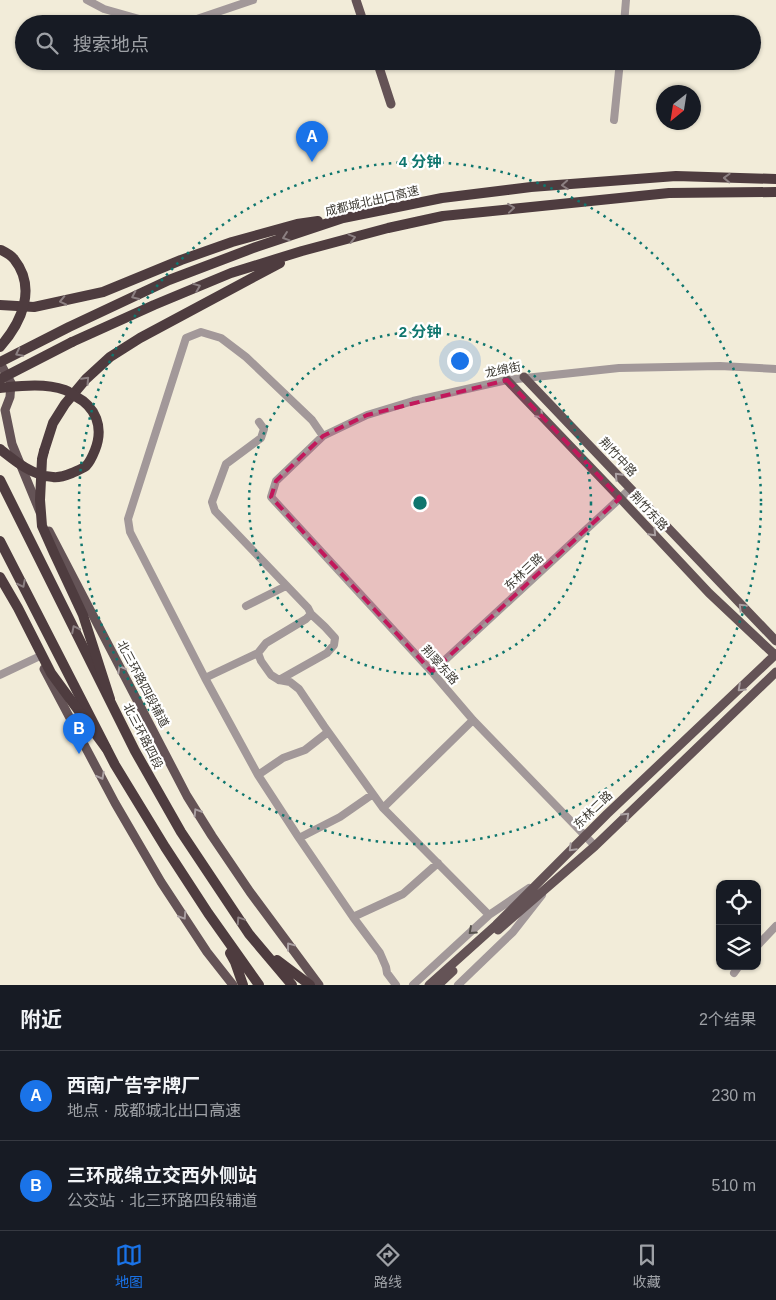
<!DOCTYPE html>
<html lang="zh">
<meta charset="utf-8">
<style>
:root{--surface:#171b24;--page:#20242c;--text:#f1f3f6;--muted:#9ea1a6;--line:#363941;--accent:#1a73e8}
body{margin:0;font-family:Helvetica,"Noto Sans SC",sans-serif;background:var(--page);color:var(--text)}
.controls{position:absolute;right:15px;bottom:15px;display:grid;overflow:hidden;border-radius:10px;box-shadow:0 1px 4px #0004}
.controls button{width:45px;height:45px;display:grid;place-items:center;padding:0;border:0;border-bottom:1px solid var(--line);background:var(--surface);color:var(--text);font:25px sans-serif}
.compass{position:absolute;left:656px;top:85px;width:45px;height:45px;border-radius:50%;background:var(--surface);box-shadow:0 1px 4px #0004;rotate:210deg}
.you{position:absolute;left:459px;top:360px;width:18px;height:18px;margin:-12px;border:4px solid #fff;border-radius:50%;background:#1a73e8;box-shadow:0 0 0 8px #1a73e833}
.badge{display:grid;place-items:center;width:32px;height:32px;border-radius:50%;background:var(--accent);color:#fff;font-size:16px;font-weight:700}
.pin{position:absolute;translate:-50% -41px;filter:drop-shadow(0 1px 2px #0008)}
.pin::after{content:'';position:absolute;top:26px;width:18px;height:15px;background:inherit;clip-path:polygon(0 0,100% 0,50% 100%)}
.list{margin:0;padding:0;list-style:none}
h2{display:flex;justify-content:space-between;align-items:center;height:65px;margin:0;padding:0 20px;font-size:21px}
h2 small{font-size:16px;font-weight:400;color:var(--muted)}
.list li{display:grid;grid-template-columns:32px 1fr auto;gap:15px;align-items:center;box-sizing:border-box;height:90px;padding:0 20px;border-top:1px solid var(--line)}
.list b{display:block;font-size:19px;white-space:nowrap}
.list p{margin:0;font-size:16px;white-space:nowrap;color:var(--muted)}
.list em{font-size:16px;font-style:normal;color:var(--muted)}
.icon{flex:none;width:28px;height:28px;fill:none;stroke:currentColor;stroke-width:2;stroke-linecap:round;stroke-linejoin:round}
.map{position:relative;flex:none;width:776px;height:985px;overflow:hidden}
.search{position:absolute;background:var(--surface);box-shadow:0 1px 4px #0004;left:15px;right:15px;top:15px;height:55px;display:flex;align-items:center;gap:12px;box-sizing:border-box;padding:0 18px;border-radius:28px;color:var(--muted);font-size:19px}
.sheet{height:245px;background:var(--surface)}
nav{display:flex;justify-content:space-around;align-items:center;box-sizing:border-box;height:70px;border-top:1px solid var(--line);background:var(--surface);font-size:14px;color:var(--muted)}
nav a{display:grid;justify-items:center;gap:2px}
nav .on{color:var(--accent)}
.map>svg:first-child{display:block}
</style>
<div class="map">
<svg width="776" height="985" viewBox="0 0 776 985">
<rect width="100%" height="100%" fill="#f2ecd9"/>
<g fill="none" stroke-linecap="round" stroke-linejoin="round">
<!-- minor -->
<path stroke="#a29899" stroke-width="8" d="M87 0 104 9 157 24 188 22 253 0
M624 24 626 0
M614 120 620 61
M259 422 264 429 261 438 226 464 212 502 215 511 308 608 311 614 306 619 266 643 258 653 261 661 271 675 279 680 290 682 299 689 324 726 383 808
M323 436 312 420 246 357 221 338 201 332 186 338 128 519 130 532 205 678 258 775 299 838 353 917 403 894 438 863
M246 606 286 586
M432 672 630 489
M0 675 38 657
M205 678 258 653
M279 680 327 653 334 645 335 638 325 627 311 614
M473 720 383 808 489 915
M258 775 283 758 305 750 328 732
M299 838 340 817 373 794
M595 846 473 720 432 672 271 497 276 481 323 436 367 415 413 401 507 380 619 368 720 366 776 369
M353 917 380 953 386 967 387 973 396 985
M757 946 776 926
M734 973 739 966
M413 985 489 915 529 888
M458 985 513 932 542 895"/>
<!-- major -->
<path stroke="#645356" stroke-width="9" d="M356 0 364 24
M377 61 391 104
M0 363 11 383 10 397 5 410 12 444 40 512
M524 377 776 641
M507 380 620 498 709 593 776 656
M49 531 187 796 212 836 250 892 319 985
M44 669 115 803 161 882 207 952 233 985
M498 930 595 846 776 672
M429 985 496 925 607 814 776 654
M438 985 453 971"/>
<!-- highway -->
<path stroke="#4e3c3f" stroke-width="10" d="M0 305 34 307 103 292 181 260 232 242 297 224 318 221
M72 342 154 305 231 273 302 251 388 228 443 216 669 193 776 192
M0 362 69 327 169 280 256 247 343 218 442 198 531 187 676 176 776 179
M44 451 53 423 65 404 86 379 110 357 140 338 280 263
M0 480 135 751 181 832 249 934 292 985
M0 541 115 765 165 847 208 913 259 985
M230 953 235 962 243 985
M277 960 310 985"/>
<!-- highway-bridge -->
<path stroke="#4e3c3f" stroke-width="10" d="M0 347C22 322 37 288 14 259 11 255 5 252 1 250
M0 379 72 342
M0 388C21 386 44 383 65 390 68 391 72 394 75 396 96 407 104 427 95 450 93 455 90 462 86 466 82 469 76 471 72 473 67 475 59 478 53 477 33 476 15 461 0 449
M44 451 42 459 40 500 42 526 54 553 83 615 110 699
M0 577 18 608 51 673 106 748"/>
</g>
<!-- one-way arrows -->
<defs><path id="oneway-chevron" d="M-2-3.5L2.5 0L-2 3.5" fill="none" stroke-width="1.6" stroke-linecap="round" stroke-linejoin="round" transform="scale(1.25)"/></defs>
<g stroke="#8c8082">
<use href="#oneway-chevron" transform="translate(727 178) rotate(-178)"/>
<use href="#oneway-chevron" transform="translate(565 185) rotate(176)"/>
<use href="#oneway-chevron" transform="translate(511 208) rotate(-6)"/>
<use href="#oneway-chevron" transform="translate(286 237) rotate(161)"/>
<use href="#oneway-chevron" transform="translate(352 238) rotate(-15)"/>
<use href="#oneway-chevron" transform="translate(197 287) rotate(-22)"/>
<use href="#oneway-chevron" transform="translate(135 296) rotate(155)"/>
<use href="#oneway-chevron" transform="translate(63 301) rotate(167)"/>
<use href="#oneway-chevron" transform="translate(19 353) rotate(153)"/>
<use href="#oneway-chevron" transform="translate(86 380) rotate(-47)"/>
<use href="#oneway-chevron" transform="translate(22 584) rotate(63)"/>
<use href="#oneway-chevron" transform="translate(75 629) rotate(-117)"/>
<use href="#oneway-chevron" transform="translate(240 920) rotate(-124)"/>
</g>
<g stroke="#aaa0a2">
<use href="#oneway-chevron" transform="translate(540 415) rotate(46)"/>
<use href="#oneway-chevron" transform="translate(618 476) rotate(-133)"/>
<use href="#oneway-chevron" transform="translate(653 533) rotate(47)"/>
<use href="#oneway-chevron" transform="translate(742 607) rotate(-134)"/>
<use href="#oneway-chevron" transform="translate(121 669) rotate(-118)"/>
<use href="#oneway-chevron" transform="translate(741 688) rotate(137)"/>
<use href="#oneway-chevron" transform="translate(101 776) rotate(62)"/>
<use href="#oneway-chevron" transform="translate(197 812) rotate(-122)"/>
<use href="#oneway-chevron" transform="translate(626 816) rotate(-44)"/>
<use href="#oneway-chevron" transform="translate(572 848) rotate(135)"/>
<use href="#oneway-chevron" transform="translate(183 916) rotate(57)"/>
<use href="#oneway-chevron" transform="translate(290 946) rotate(-127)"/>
</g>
<use stroke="#56514c" href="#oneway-chevron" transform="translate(472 931) rotate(138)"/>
<!-- marked area -->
<path fill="#c2185b" fill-opacity="0.2" stroke="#c2185b" stroke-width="4" stroke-dasharray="10 6" stroke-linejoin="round" d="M507 380 620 498 432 672 271 497 276 481 323 436 367 415Z"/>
<!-- distance rings -->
<g fill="none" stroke="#0f766e" stroke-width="2.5" stroke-dasharray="2.5 5">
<circle cx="420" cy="503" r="171"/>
<circle cx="420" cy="503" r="341"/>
</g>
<g text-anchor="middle" stroke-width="4.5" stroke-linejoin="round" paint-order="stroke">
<!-- street labels -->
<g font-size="12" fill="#3c3932" stroke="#fff">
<text transform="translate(372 201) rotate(-13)" y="4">成都城北出口高速</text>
<text transform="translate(503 370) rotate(-11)" y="4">龙绵街</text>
<text transform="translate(618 457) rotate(47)" y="4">荆竹中路</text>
<text transform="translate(649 511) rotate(47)" y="4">荆竹东路</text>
<text transform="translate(524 572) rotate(-43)" y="4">东林三路</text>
<text transform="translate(440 665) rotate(48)" y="4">荆翠东路</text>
<text transform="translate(143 684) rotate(62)" y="4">北三环路四段辅道</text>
<text transform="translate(143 736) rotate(63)" y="4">北三环路四段</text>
<text transform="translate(593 810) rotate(-44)" y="4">东林二路</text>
</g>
</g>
<circle cx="420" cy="503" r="8" fill="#0f766e" stroke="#fff" stroke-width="2.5"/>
<g font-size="15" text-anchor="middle" font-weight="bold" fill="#0f766e" stroke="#fff" stroke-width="4.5" stroke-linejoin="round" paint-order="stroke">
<text x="420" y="167">4 分钟</text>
<text x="420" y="337">2 分钟</text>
</g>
</svg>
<div class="controls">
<button><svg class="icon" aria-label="locate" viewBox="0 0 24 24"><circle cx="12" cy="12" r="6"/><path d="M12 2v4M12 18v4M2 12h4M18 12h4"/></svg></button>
<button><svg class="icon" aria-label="layers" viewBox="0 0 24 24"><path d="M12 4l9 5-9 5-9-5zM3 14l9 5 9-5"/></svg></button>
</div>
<svg class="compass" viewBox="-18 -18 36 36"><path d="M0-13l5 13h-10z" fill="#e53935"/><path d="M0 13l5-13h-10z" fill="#9ea1a6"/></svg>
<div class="you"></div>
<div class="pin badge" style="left:312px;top:162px">A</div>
<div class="pin badge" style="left:79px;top:754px">B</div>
<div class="search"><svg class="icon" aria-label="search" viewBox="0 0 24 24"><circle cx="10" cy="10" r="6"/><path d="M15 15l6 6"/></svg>搜索地点</div>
</div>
<section class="sheet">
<h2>附近<small>2个结果</small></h2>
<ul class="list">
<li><span class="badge">A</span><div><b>西南广告字牌厂</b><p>地点 · 成都城北出口高速</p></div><em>230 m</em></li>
<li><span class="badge">B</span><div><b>三环成绵立交西外侧站</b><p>公交站 · 北三环路四段辅道</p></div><em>510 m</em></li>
</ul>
</section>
<nav>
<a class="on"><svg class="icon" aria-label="map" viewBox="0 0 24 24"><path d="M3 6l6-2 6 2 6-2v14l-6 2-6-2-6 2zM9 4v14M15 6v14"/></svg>地图</a>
<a><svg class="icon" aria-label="directions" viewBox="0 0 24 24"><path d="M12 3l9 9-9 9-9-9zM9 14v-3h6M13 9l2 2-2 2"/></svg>路线</a>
<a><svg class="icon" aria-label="saved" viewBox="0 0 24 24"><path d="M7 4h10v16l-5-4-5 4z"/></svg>收藏</a>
</nav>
